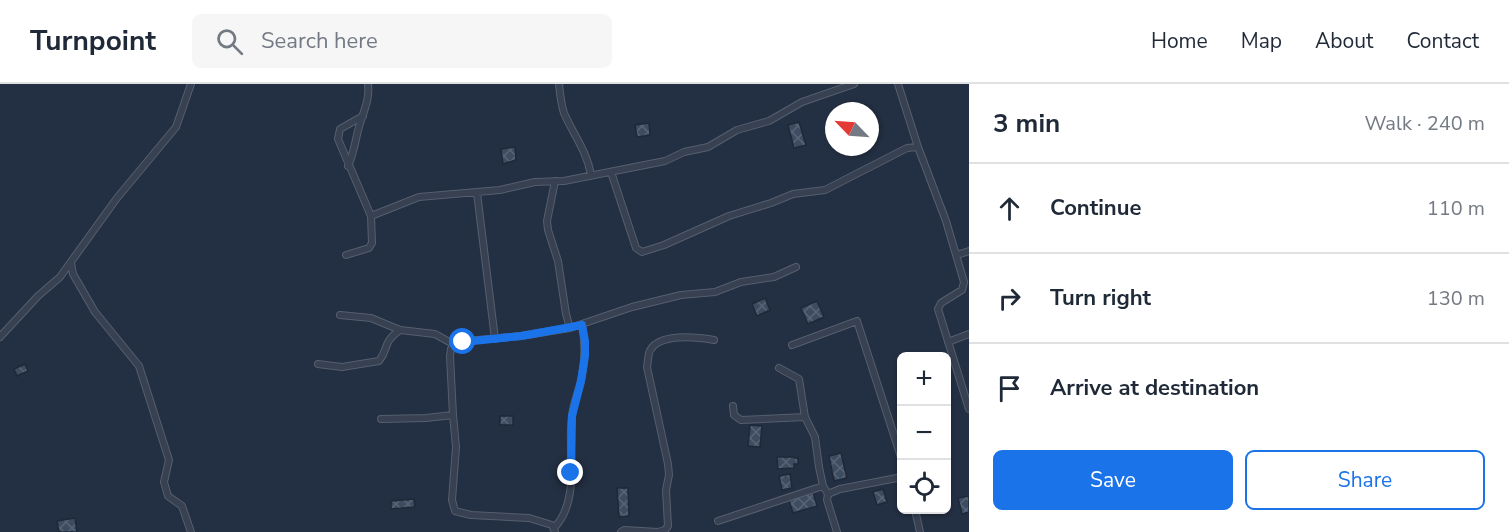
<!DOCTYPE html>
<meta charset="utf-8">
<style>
:root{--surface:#fff;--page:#f6f6f7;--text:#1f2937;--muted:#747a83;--line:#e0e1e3;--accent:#1a73e8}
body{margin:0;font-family:"Nunito Sans",sans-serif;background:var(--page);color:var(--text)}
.controls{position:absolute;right:18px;bottom:18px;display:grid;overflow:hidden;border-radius:9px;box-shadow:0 2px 4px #0004}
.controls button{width:54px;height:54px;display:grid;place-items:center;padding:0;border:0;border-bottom:2px solid var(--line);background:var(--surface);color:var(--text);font:30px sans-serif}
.compass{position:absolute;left:825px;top:18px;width:54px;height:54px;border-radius:50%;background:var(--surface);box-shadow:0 2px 4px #0004;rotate:295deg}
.stop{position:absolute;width:18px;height:18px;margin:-14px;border:4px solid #1a73e8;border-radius:50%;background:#fff}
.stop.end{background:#1a73e8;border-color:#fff;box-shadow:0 2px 6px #0008}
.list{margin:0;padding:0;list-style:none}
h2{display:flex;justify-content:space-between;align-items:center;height:78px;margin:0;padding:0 24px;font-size:26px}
h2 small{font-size:20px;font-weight:400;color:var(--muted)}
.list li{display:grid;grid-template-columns:39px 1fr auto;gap:18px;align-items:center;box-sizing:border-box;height:90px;padding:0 24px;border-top:2px solid var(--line)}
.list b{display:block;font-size:22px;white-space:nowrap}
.list em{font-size:20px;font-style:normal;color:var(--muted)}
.actions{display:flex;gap:12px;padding:18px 24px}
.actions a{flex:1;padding:14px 0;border:2px solid var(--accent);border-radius:9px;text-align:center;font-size:21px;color:var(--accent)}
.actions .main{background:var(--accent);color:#fff}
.icon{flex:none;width:33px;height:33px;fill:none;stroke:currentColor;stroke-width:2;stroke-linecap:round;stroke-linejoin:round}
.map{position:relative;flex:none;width:969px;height:448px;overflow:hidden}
header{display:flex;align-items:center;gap:36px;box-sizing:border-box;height:84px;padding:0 30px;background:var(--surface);border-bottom:2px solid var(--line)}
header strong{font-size:28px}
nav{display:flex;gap:33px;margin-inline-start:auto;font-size:21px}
.search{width:420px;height:54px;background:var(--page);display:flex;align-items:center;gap:15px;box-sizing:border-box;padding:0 21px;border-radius:9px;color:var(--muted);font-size:22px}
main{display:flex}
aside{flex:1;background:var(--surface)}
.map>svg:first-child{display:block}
</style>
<header>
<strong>Turnpoint</strong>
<div class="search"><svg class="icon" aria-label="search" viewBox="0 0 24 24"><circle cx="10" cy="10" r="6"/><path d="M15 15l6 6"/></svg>Search here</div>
<nav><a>Home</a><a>Map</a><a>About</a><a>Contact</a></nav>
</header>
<main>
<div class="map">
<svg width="969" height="448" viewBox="0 0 969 448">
<defs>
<pattern id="building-cross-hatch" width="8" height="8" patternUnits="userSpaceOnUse" patternTransform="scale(1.5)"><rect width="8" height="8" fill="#3e4c62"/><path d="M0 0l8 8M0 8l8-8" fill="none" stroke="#586477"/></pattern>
</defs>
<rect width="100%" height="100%" fill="#232f42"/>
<!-- building -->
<path fill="url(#building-cross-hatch)" stroke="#1e2838" stroke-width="1.5" d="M799 38 806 61 794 64 788 41Z
M649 39 650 51 637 53 635 41Z
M515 63 516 76 503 80 501 65Z
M765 214 770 226 757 232 752 220Z
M817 217 824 233 808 240 801 224Z
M25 280 28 287 17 292 14 285Z
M902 304V318H901L897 305Z
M500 332H513V341H500Z
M750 341 762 342 760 363 748 362Z
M841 369 847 394 834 397 829 372Z
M777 373H794V374H798V380H794V384L778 385Z
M790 390 792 404 782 406 779 392Z
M617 404H628L629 432 619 433Z
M883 405 887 418 877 421 873 408Z
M813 408 817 422 793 429 789 416Z
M969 412V428L962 430 958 414Z
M414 415 415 423 391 425V417Z
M75 434 77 448H59L57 437Z"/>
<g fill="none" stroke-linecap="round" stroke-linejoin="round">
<!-- minor casing -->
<g stroke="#555f6f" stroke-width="8">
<path id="minor" d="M559 0C560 10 561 20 564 29 573 50 587 67 591 91
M898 0 918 63 946 137 964 198 962 206 941 219 938 225 969 325
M348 82C354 69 355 57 359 43 363 28 370 16 368 0
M611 88 636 164 642 168 664 161 729 132 771 119 793 110 825 106 907 64 918 63
M555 97 547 137 548 146 558 177 566 230 570 244
M477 109 495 255
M371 132 419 113 500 106 535 98 564 97 665 77 684 68 708 63 737 46 769 37 802 18 854 0
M346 171 369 164 372 159 371 132 338 55 340 45 363 32
M957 171 969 167
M71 179 73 190 95 228 139 282 169 376 164 398 168 412 182 422 191 448
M340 231 371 234 400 246 435 250 453 260
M0 253 38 212 60 193 117 114 176 43 191 0
M948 258 969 250
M792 261 857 237 902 376
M318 280 342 283 379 277C390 263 381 260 400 246
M779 284 799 295 805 333 815 353 819 383 823 402 828 410
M733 322 734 331 741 336 805 333
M453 331 450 272 451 265 456 258 521 252 570 244 632 223 681 211 715 208 741 198 774 193 796 183
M381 335 426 334 453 331 456 363 452 416 455 427 471 431 529 434 552 441 555 448
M915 426 920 448
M718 437 823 402
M555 443C581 414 567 368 572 332 573 321 577 311 580 301 585 280 586 261 582 241
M621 448 624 446 658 448 665 446 668 442 666 406 669 391 668 380 647 283C648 279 648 273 649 269 656 248 698 253 714 256
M837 448 827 416 828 410 840 405 902 393"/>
</g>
<!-- minor -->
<use href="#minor" stroke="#374151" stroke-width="6"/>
</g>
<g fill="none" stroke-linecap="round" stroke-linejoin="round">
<!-- route -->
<path stroke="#1a73e8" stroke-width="8" d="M463 258 521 252 582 241 585 257V272L581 297 572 332 571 389"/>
</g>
</svg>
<div class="controls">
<button>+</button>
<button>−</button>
<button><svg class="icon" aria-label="locate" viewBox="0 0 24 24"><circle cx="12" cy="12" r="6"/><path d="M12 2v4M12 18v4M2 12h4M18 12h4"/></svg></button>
</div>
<svg class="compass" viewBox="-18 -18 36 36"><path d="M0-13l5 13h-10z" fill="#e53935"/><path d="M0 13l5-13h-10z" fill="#747a83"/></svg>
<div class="stop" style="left:463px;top:258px"></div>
<div class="stop end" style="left:571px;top:389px"></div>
</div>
<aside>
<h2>3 min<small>Walk · 240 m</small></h2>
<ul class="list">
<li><svg class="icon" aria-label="ahead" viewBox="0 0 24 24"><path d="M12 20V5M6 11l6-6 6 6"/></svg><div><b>Continue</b></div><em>110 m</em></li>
<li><svg class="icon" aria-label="right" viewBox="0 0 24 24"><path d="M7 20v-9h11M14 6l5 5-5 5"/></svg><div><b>Turn right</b></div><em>130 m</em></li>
<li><svg class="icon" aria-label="arrive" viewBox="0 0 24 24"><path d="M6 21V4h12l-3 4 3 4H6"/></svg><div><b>Arrive at destination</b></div></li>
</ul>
<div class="actions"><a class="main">Save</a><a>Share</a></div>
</aside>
</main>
